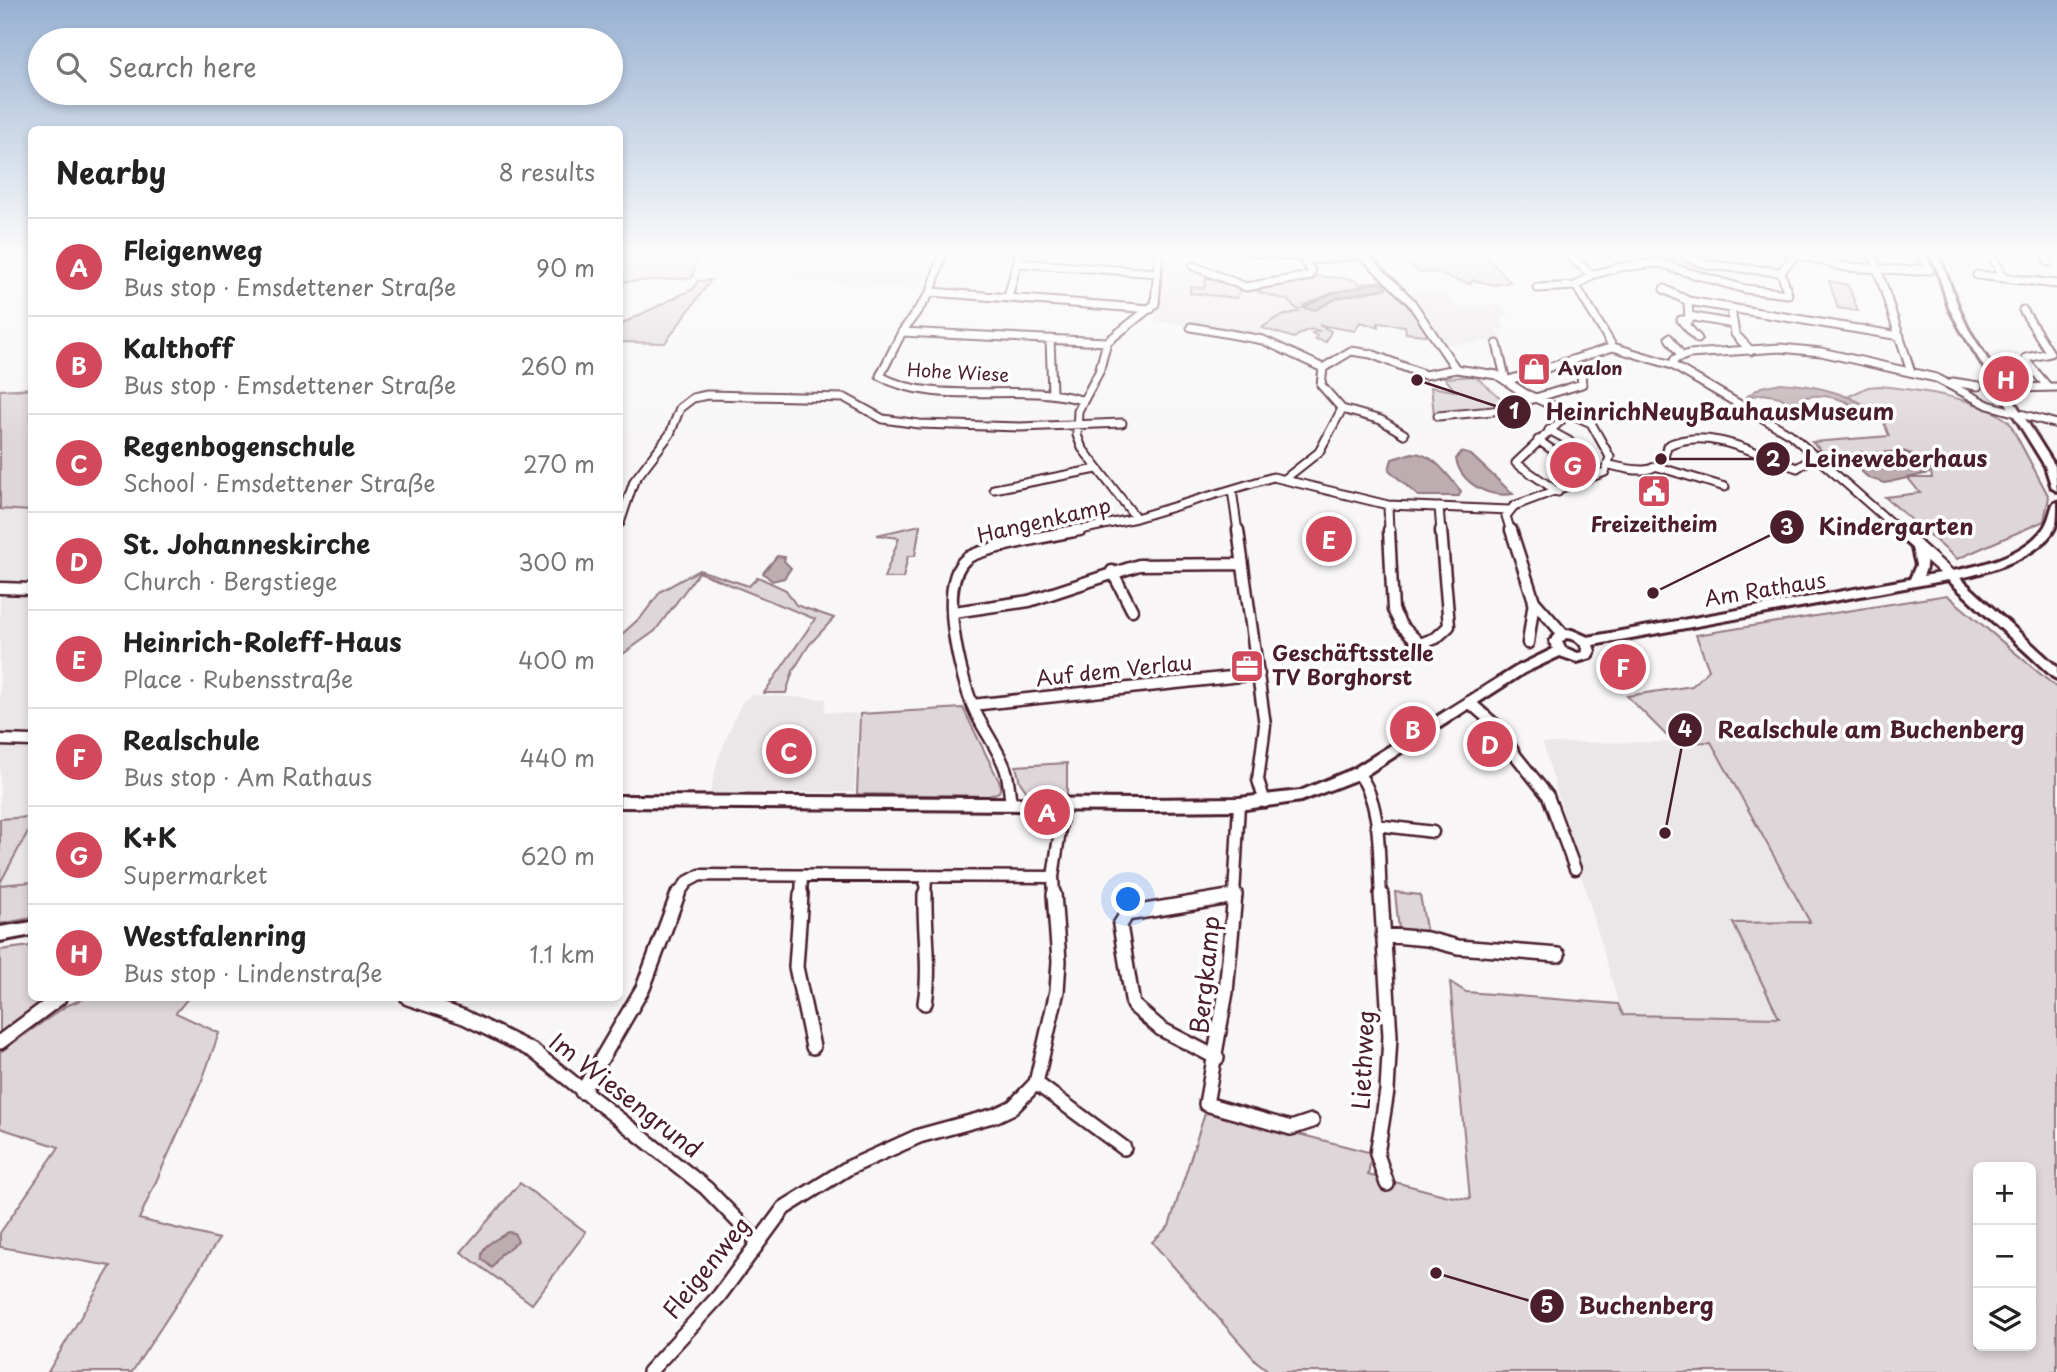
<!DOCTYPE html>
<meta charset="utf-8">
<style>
:root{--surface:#fff;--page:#f2f2f2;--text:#222;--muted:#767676;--line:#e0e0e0;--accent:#d1495b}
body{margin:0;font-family:"Playpen Sans",sans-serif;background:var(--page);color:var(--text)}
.controls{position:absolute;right:21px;bottom:21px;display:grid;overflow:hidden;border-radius:10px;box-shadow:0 4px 10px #0003}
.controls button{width:63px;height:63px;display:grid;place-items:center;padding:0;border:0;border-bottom:2px solid var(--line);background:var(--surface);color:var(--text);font:35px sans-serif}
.you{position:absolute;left:1129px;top:900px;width:24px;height:24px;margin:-18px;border:5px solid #fff;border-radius:50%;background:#1a73e8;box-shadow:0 0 0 10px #1a73e833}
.badge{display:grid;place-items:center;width:46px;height:46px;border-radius:50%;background:var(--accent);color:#fff;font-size:23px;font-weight:700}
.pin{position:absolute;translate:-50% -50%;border:4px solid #fff;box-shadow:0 2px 7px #0006}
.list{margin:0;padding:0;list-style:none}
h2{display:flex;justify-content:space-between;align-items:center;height:91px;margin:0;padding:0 28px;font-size:30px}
h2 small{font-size:23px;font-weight:400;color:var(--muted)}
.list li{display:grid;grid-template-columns:46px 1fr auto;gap:21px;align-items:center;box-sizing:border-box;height:98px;padding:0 28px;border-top:2px solid var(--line)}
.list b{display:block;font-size:26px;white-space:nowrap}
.list p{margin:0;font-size:23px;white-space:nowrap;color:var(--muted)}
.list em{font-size:23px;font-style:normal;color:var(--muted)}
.icon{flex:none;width:38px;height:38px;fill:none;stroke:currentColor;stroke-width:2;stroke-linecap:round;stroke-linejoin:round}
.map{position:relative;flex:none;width:2057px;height:1372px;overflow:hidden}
.search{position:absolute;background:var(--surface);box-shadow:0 4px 10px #0003;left:28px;top:28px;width:595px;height:77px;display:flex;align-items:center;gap:18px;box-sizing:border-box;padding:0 24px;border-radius:38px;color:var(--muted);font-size:26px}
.panel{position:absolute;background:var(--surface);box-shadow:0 4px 10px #0003;left:28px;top:126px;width:595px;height:875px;border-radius:10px}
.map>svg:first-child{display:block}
</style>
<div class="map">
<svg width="2057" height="1372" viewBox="0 0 2057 1372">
<rect width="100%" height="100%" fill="#f8f6f7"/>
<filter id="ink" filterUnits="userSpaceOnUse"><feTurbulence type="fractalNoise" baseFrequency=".0143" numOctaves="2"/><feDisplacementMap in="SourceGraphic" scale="14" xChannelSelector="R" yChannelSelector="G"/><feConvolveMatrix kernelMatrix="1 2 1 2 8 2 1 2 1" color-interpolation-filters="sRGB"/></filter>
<g filter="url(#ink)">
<!-- built -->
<path fill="#ebe6e8" d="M805 252H932L921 288 792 281Z
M1164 260 1188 261 1192 267 1213 279 1287 300 1300 311 1276 318 1253 336 1201 326 1155 322Z
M1406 292 1442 294 1463 309 1499 303 1509 313 1501 320 1506 329H1496L1503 340 1447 345 1425 311Z
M0 509 32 511 31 817 0 819Z
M752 695 826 699 825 712 858 714 854 792 710 793 718 759 734 720 742 702Z
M1710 742 1810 922 1733 923 1779 1018 1622 1015 1543 743Z
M31 826V882L0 885V883Z"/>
<!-- green -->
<path fill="#ded6d9" stroke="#947a82" stroke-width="2" fill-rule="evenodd" d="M620 252H699L692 278 620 282Z
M1482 252 1510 282 1495 285 1473 280 1470 284 1433 272 1420 273 1397 253Z
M1313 276 1353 279 1360 284 1386 280 1432 336 1406 333 1405 326 1378 323V327L1360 322 1355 331 1319 325 1331 331 1326 342 1315 339 1317 336 1312 333 1319 331C1307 327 1303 332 1294 338L1262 328 1276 318 1299 311 1287 300 1258 292 1259 288ZM1375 283 1384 284 1385 289 1337 298 1315 310 1304 305 1330 294Z
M1206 278 1241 288 1237 298 1190 293V287L1204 288Z
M711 280 665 343 620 342V328L625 322 693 289 698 281Z
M1829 281 1848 285 1858 311 1838 308Z
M1475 376 1510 406 1468 417 1434 414 1431 387 1455 391 1445 378Z
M1879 386C1918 390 1979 397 2009 422L2049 497 2044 521 1957 559 1885 497 1920 493 1908 478H1932L1931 471 1915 455 1903 451 1827 456 1812 442 1889 436 1883 420 1857 412 1843 399 1868 387Z
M31 388V511L0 509V390Z
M920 525 915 556H908L903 578H884L899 538 877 535Z
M699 570 749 586 758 577 786 590 796 605 834 618 809 645 793 671 786 693H764L815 619 699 572 655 631 620 656V636L642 616 661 591Z
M1947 595 2057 688V1372H1270L1256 1361 1152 1242 1169 1226 1206 1110 1372 1153 1368 1175 1448 1196 1470 1199 1450 982 1466 992 1618 1004 1623 1015 1779 1018 1733 923 1810 922 1711 742 1674 743 1627 696 1692 686 1709 670 1696 635ZM1978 1167H2031V1346H1978Z
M963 708 1001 785 999 792 989 796 857 794 860 714Z
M1067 763V795H1029L1020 782 1016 766Z
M31 817V826L0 883V819Z
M31 882V918L0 924V885Z
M1395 892 1420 895 1427 934 1399 930Z
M31 946 32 998H48L0 1033V950Z
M85 998H188L176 1013 219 1033 203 1078 139 1219 219 1239 132 1372H48L111 1266 0 1247V1233L59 1147 0 1128V1052L66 1006Z
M520 1183 586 1232 532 1304 461 1252Z"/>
<!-- water -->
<path fill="#bdadb0" stroke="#8f747b" stroke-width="2" d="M1375 283 1384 284 1386 288 1337 298 1315 310 1302 308 1330 294Z
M1781 383C1814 385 1855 394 1881 416 1858 408 1833 391 1806 397L1804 410 1800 411 1780 397 1763 394 1746 397 1761 387Z
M1902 451 1923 462 1929 473 1885 483 1869 478 1846 458 1861 452 1896 457 1901 455Z
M1461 452 1471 455 1513 494C1489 498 1461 484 1456 459Z
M1412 453C1434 453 1448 476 1461 491L1459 496H1418L1389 470 1392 459Z
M777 556 785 557 784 561 791 568 784 578 772 581 763 573Z
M508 1232 514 1233 518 1241 500 1255 492 1268 482 1259C480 1244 497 1240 508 1232Z"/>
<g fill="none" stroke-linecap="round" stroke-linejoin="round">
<!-- stream -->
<path stroke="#8f747b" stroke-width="2" d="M0 390 32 389"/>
<!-- minor-far2 casing -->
<g stroke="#4a1f2b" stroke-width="11">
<path id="minor-far2" d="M943 252 931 292 902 332 880 376C937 408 1018 381 1081 400
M1252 252 1318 259 1385 252
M1360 252 1411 302 1456 369
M1565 252 1592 275
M1788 252 1845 267 1920 271
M1872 252 1911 372
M1990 252 2004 278
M2046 252 2048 262
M1686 257 1708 265 1781 272 1794 256
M1018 263 1158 273
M1193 266 1246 287 1310 276 1311 271 1299 252
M1673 268 1745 289 1788 294 1781 272
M1914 269 1930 270 1919 252
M1977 275 2057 284
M1576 286 1613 347
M1537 288 1576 286 1592 275 1620 267 1659 263 1673 267
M1664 289 1688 301 1900 336
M931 292 1151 309
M1008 297 1020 252
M1688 301 1689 320H1681L1698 339
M1731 309 1735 334 1751 351
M2023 310 2050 353 2026 358V361L2048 387
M1689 316 1733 324
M1191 327 1263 340 1323 368
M902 332 1107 342
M1669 338 1681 355
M1050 339 1052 392
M1497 344 1506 381
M1613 347 1672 365 1790 434 1901 532
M1672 365 1675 359 1689 354 1780 348 1821 352 1936 378 1988 405 2057 424
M1323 368 1351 351 1371 354 1425 375 1456 369 1497 375 1524 393 1591 423 1610 457 1605 472 1514 506 1506 516 1511 532
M1506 381 1613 347
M1953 382 1978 386
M2011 388 2057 387
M1342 409 1381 420 1404 434
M1438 416 1493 411 1582 384 1581 374 1570 361
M1538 440 1561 456 1575 449 1569 441 1549 430
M1610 465C1635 471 1662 478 1667 446 1706 425 1759 455 1797 468L1818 455
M1658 467 1725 487
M1286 478 1319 452 1342 409 1321 385 1323 368
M994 489 1097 469
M1232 490 1238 532
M1558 492 1516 463 1569 413
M1388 505 1389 532
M1439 507 1441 532
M1136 518 1082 448 1077 435 1078 411 1099 372 1107 342 1155 304 1159 252
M620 523 634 481 670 434 680 408 693 398 707 395 845 398 883 419 919 424 1020 427 1122 423
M1071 532 1136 518 1273 477 1388 505 1509 510"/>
</g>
<!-- minor-far1 casing -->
<g stroke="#4a1f2b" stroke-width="15">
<path id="minor-far1" d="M1238 530 1265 725 1258 780 1265 802
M1389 530 1393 610 1401 625 1420 644 1436 638 1449 626 1441 530
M1511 530 1534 601 1563 634
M1899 530 1951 576
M1112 571 1132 610
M0 588 32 589
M954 612 1029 601 1139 565 1241 564
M1528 643 1534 601
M1469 702 1499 728 1516 756 1548 796 1575 869
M972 705 1259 674
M0 740 32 741
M1358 773C1383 804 1378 858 1381 896
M1011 803C1009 792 1009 781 1006 771 999 749 983 730 974 709 961 679 936 584 966 559 978 548 1059 534 1080 530
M1376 825 1433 832
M677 896 687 882 700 875 1053 877
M801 896 802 876
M925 896 926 878
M1054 896 1053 877 1064 803
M1234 896 1239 804"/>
</g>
<!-- minor casing -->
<g stroke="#4a1f2b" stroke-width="18">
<path id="minor" d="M801 894 796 967 813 1047
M1235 894 1226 992 1206 1104 1291 1128 1312 1121
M1381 894 1390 1036 1387 1091 1377 1154 1387 1184
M1383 935 1427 939 1458 947 1558 955
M408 998 464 1017 533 1051 706 1188 757 1241
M925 1003C931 968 924 930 925 894
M0 1042 59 998
M1217 1058 1161 1029 1133 1005 1120 925 1127 914 1235 896
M1036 1083 1124 1148
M582 1092 643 988 678 894
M649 1372 719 1296 784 1208 848 1168 919 1136 996 1115 1013 1107 1036 1083 1057 991 1059 961 1054 894"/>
</g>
<!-- major casing -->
<g stroke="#4a1f2b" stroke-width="6">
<path id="major" d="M1929 252H1937C1949 278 1956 305 1969 330L2055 466 2057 491 2052 488 2045 466 1961 330 1949 308 1938 272Z
M2057 502C2057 509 2057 518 2056 525 2045 555 1989 572 1960 578L2057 667V679L2053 677 1948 580 1593 645 1595 651 1591 658 1577 662 1560 656 1524 673 1363 777 1301 801 1239 810 1147 811 620 807V796L1147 799 1239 798 1300 791 1353 769 1516 667 1553 649 1550 641 1559 631 1572 630 1588 637 1910 579 1916 565 1911 544 1916 540 1920 541C1926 553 1929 564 1923 576 1961 570 2018 562 2043 529 2049 521 2050 512 2053 504ZM1566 638C1575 639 1582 642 1583 652L1578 653 1565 648 1562 642Z
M32 922V935L0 941V927Z"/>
</g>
<!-- minor-far2 -->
<use href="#minor-far2" stroke="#fff" stroke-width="7"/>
<!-- minor-far1 -->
<use href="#minor-far1" stroke="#fff" stroke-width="10"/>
<!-- minor -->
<use href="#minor" stroke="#fff" stroke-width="13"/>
<!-- major -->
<use href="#major" fill="#fff" fill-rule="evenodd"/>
</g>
</g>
<!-- sky -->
<linearGradient id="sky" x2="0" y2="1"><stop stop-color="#97b1d2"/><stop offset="0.57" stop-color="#fcfbfb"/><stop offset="1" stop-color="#fcfbfb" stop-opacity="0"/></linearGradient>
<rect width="2057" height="445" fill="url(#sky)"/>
<!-- icons -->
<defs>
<g id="shop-square" transform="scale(1.75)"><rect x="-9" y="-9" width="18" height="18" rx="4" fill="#d1495b" stroke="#fff"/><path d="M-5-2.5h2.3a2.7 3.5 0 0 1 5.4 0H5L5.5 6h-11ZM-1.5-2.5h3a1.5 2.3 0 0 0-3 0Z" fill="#fff"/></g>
<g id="civic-square" transform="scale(1.75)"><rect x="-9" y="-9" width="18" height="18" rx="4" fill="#d1495b" stroke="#fff"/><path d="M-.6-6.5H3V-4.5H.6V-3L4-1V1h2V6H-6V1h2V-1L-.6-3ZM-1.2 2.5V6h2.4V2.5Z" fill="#fff"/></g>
<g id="office-square" transform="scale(1.75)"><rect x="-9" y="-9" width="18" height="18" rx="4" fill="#d1495b" stroke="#fff"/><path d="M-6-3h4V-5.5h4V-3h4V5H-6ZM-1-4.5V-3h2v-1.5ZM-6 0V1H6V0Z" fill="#fff"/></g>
</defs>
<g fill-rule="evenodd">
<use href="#shop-square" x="1534" y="369"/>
<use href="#civic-square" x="1654" y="491"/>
<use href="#office-square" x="1247" y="666"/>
</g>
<g text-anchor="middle" stroke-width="7" stroke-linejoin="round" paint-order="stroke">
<!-- far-poi labels -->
<g font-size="18" font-weight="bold" fill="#4a1f2b" stroke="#fff" text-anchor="start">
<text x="1558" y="375">Avalon</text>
</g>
<!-- far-street labels -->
<g font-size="18" fill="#4a1f2b" stroke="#fff">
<text transform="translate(958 373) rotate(3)" y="6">Hohe Wiese</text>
</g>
<!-- street labels -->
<g font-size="21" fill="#4a1f2b" stroke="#fff">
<text transform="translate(1044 521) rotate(-13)" y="7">Hangenkamp</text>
<text transform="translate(1765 590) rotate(-9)" y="7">Am Rathaus</text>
<text transform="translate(1114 671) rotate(-6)" y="7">Auf dem Verlau</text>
</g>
<!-- poi labels -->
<g font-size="21" font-weight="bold" fill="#4a1f2b" stroke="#fff">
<text x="1654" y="532">Freizeitheim</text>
<text x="1272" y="661" text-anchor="start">Geschäftsstelle<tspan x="1272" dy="24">TV Borghorst</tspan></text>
</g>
<!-- near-street labels -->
<g font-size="24" fill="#4a1f2b" stroke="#fff">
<text transform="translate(1206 975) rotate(-84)" y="8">Bergkamp</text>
<text transform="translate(1364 1060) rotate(-87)" y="8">Liethweg</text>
<text transform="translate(625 1096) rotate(38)" y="8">Im Wiesengrund</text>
<text transform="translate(707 1268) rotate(-51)" y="8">Fleigenweg</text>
</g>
</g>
<!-- callouts -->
<path fill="none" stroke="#4a1f2b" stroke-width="2.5" d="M1417 380L1514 412M1661 459L1773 459M1653 593L1787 527M1665 833L1685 730M1436 1273L1547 1306"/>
<g fill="#4a1f2b" stroke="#fff" stroke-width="2.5">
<circle cx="1417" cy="380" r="7"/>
<circle cx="1661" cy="459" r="7"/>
<circle cx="1653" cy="593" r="7"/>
<circle cx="1665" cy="833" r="7"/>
<circle cx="1436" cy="1273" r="7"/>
<circle cx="1514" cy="412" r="18"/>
<circle cx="1773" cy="459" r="18"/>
<circle cx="1787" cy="527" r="18"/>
<circle cx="1685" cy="730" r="18"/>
<circle cx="1547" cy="1306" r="18"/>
</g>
<g font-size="21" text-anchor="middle" font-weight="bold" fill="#fff">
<text x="1514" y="419">1</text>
<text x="1773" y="467">2</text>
<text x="1787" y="535">3</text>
<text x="1685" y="737">4</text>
<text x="1547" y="1313">5</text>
</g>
<g font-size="23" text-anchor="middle" font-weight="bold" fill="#4a1f2b" stroke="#fff" stroke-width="7" stroke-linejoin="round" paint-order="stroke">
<text x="1720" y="420">HeinrichNeuyBauhausMuseum</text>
<text x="1896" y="467">Leineweberhaus</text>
<text x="1896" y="535">Kindergarten</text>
<text x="1871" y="738">Realschule am Buchenberg</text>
<text x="1646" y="1314">Buchenberg</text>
</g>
</svg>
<div class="controls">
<button>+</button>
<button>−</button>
<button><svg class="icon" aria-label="layers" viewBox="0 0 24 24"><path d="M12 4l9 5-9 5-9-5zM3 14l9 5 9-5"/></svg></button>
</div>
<div class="you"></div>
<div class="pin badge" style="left:1047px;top:812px">A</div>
<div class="pin badge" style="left:1413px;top:729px">B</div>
<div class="pin badge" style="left:789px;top:751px">C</div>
<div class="pin badge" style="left:1490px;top:744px">D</div>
<div class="pin badge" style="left:1329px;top:539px">E</div>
<div class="pin badge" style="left:1623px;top:667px">F</div>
<div class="pin badge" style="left:1573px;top:465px">G</div>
<div class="pin badge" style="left:2006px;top:379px">H</div>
<div class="search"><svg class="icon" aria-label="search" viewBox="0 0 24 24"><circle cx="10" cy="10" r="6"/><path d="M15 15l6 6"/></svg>Search here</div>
<section class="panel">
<h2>Nearby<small>8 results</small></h2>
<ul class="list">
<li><span class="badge">A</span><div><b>Fleigenweg</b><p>Bus stop · Emsdettener Straße</p></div><em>90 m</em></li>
<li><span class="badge">B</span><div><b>Kalthoff</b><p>Bus stop · Emsdettener Straße</p></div><em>260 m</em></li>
<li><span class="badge">C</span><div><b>Regenbogenschule</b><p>School · Emsdettener Straße</p></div><em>270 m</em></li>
<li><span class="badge">D</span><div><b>St. Johanneskirche</b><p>Church · Bergstiege</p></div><em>300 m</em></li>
<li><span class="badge">E</span><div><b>Heinrich-Roleff-Haus</b><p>Place · Rubensstraße</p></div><em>400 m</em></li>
<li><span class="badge">F</span><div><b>Realschule</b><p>Bus stop · Am Rathaus</p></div><em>440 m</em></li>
<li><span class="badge">G</span><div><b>K+K</b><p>Supermarket</p></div><em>620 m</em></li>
<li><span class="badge">H</span><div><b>Westfalenring</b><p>Bus stop · Lindenstraße</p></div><em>1.1 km</em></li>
</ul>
</section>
</div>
